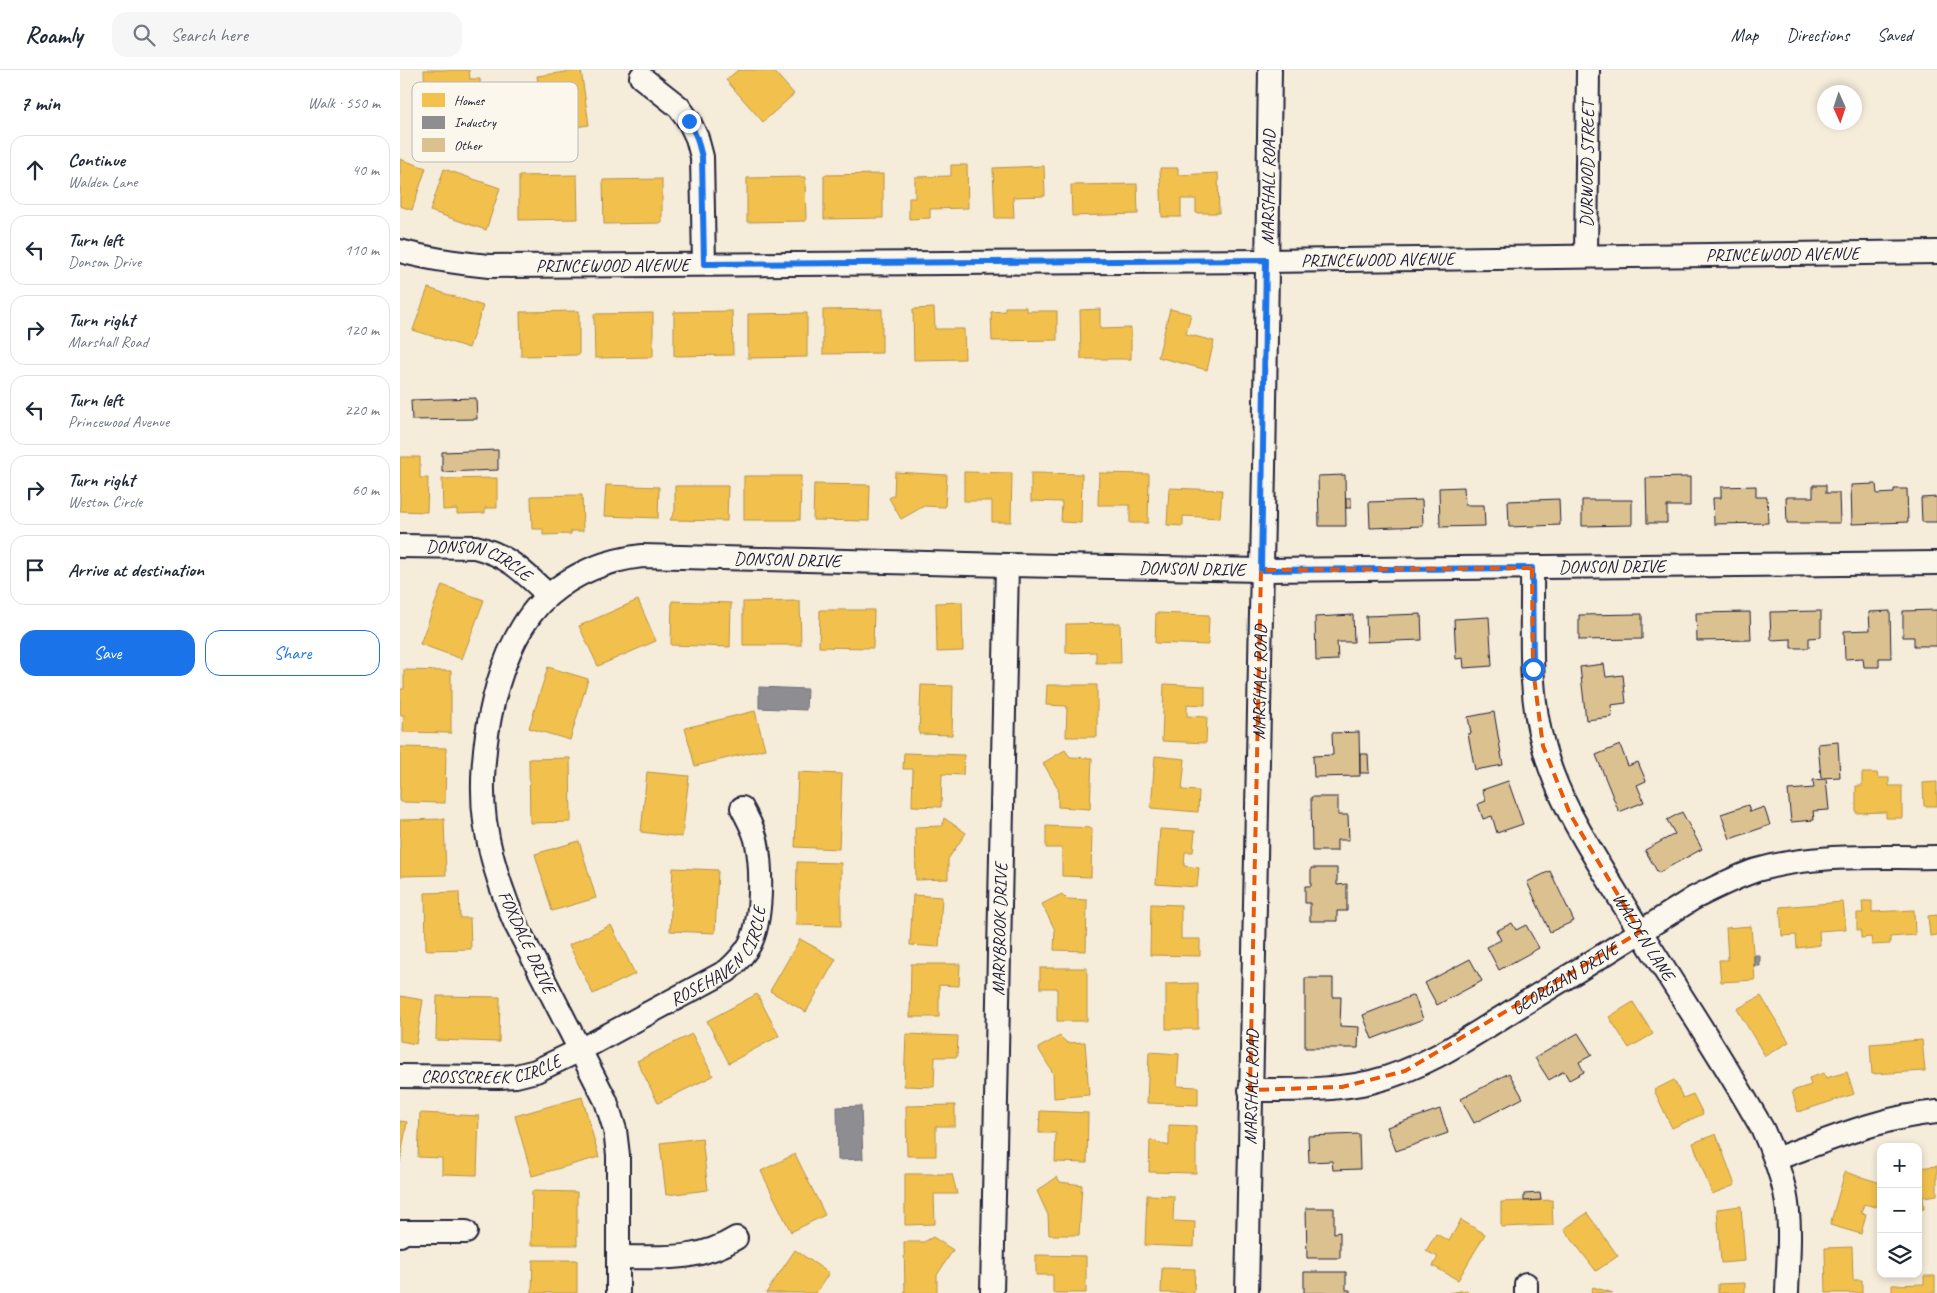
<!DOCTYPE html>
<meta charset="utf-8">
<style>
:root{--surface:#fff;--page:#f6f6f7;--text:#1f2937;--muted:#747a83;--line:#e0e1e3;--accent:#1a73e8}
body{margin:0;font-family:Caveat,sans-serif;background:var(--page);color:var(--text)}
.controls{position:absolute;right:15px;bottom:15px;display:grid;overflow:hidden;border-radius:10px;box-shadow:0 2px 8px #0003}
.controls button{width:45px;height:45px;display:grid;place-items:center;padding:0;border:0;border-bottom:1px solid var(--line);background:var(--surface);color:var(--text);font:25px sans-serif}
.compass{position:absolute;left:1417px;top:15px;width:45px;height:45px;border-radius:50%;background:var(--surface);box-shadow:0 2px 8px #0003;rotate:177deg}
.stop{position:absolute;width:15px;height:15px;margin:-11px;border:4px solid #1a73e8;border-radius:50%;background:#fff}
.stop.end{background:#1a73e8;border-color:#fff;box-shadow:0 1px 5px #0008}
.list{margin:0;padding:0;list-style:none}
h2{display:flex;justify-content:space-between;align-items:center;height:65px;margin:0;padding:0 20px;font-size:21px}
h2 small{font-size:16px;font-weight:400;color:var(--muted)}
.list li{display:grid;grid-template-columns:32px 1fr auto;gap:15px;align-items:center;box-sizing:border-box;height:70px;margin:0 10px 10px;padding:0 10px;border:1px solid var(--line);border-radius:15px}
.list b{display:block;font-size:19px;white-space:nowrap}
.list p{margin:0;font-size:16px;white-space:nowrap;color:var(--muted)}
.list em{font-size:16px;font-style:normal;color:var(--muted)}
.actions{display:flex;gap:10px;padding:15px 20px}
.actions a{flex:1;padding:11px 0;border:1px solid var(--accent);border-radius:15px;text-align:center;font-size:18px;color:var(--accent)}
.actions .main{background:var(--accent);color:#fff}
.icon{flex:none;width:28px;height:28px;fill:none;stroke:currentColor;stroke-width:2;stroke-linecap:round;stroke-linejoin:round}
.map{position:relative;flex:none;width:1537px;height:1223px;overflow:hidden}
header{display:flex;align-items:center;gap:30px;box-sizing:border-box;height:70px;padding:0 25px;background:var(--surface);border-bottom:1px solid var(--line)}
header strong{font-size:24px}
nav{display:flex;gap:28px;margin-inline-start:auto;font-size:18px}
.search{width:350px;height:45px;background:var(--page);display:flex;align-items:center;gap:12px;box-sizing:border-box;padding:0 18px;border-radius:15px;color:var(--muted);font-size:19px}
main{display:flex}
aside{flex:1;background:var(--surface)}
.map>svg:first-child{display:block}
</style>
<header>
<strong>Roamly</strong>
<div class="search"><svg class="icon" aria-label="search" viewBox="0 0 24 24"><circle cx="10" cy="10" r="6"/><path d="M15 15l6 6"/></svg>Search here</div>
<nav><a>Map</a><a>Directions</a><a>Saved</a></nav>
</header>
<main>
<aside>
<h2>7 min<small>Walk · 550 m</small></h2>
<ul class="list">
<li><svg class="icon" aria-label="ahead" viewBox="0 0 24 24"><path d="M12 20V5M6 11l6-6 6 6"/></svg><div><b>Continue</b><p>Walden Lane</p></div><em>40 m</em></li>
<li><svg class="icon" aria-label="left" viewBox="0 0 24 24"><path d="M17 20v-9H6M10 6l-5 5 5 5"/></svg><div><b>Turn left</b><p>Donson Drive</p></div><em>110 m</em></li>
<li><svg class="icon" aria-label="right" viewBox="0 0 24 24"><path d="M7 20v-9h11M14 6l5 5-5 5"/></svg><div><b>Turn right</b><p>Marshall Road</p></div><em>120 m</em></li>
<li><svg class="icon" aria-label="left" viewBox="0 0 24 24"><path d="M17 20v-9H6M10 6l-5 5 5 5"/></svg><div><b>Turn left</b><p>Princewood Avenue</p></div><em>220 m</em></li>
<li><svg class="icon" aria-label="right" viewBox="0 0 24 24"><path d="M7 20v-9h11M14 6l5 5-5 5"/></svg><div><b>Turn right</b><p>Weston Circle</p></div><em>60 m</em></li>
<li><svg class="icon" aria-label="arrive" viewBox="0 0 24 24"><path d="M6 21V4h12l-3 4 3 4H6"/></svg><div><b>Arrive at destination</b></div></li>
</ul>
<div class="actions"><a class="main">Save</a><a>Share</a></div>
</aside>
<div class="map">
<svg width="1537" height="1223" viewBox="0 0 1537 1223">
<rect width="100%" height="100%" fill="#f5ecda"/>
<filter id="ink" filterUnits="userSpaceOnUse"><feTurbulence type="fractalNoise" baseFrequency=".02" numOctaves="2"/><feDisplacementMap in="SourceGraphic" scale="10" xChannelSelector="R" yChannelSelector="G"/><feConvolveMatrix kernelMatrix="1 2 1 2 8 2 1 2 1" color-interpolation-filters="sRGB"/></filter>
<g filter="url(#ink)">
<!-- homes -->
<path fill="#f2c14e" stroke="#b49148" d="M24 0H69L70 9H80L81 37H68V50L26 51Z
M181 0 189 55 145 61 137 6Z
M338 0H373L394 24 363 52 326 10Z
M0 89 26 98 12 140 0 136Z
M551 95H567L568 138 530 139V148L509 149V128H515V107L551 106Z
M644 96 645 126 613 127 614 148H595L593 98Z
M760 98H778V105L818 103 819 143H796V129H781V147H762Z
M44 99 100 118 86 160 30 141Z
M483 104V148L424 149V105Z
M177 105 178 149 119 150V106Z
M405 107 406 151 347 152V108Z
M262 109V153L204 154 203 110Z
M737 114 738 144 672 146 671 115Z
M28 218 83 236 69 278 13 260Z
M605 237H626V241H657V270L592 271 591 242 605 241Z
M534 238 535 259H564L565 289 514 290 513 239Z
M482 239V283L423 284V240Z
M700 239V259L731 258V289H681L680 240Z
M770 239 791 244 786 264 814 271 807 300 758 287Z
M179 241V285L121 286 120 242Z
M332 241 333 285 274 286V242Z
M253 243V287L195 288 194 244Z
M407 243V287L348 288V244Z
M0 387H20V408H28L27 442 0 441Z
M495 402 547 405 545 437 524 436 501 449 489 428 494 425Z
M564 402 612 403 611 452H592V431H564Z
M631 403 682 404 681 453 661 452 662 432 631 431Z
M699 403 749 404 748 453H730V435H698Z
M344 406H401L400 450H344Z
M97 408V438H85V443L57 444V439L43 440 42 409Z
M414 414 470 415 469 451 413 450Z
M206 415 259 417 258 448 204 446Z
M275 416H328L327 451 270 450 275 441Z
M769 418 822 420 820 448 783 446V456L767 455Z
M182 425 183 461H171V464L143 465V459H132L131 426Z
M42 515 84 530 62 589 20 574Z
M238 530 256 571 198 596 179 556Z
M272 531 331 533 330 577 271 575Z
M400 531 401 575H343V532Z
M562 532 563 581 537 582 536 533Z
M420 540H474L473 578 419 577Z
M756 543 809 545 808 575 755 573Z
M720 553 721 593H696V582L666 583V554Z
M148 597 188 609 170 670 129 658Z
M4 600 51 601V663L3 662 4 645H0V619H4Z
M764 614 805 616V635L787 634V646L807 647 806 673 762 671Z
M521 615 553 616 552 665 519 664Z
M647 615H697V667H666L667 636 646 635Z
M355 641 365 679 295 696 285 658Z
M0 677 46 678 45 733 0 732Z
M665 680 670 687 692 688 690 739 658 737V718L643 693Z
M504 683 564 685 563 705 542 704 541 737 512 736 513 699H503Z
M755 686 785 689 782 720 799 721 798 742 751 738Z
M170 688 171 752 130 753 129 689Z
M247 702 289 706 282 767 241 762Z
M398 702 442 704 439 779 395 777Z
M1462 703H1477L1478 708H1489V716H1502V748H1486V742L1456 743V716H1462Z
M1537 712V736H1524L1523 713Z
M544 748 566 763 548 789V809L516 810 515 757 542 756Z
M44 749 46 805 0 806V750Z
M646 756 692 758 691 807 662 806V778H646Z
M760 759 795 761 793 782H785L784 796 799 798 797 817 756 814Z
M179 771 196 828 152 841 135 784Z
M397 792 441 793V856L396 855Z
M273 798 318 800 315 863 270 861Z
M59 822 60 848H70L71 879 26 880 25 823Z
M662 824 667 829 687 830 686 881 654 880 655 860 642 834Z
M513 825 542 827 539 877 510 875Z
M1462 831H1472V842L1514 840 1515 865 1490 867V874L1472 875 1471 867 1461 868V860H1457V843H1463Z
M1443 832 1446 859 1419 861 1420 875 1397 878 1396 865 1382 866 1380 837Z
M751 834 781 835V869H800V886L750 885Z
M1537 845V865L1530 866 1528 846Z
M211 855 235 904 193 924 169 875Z
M1351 856 1355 910 1321 912 1319 890H1328L1326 858Z
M400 869 436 889 406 942 370 921Z
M511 894H560L559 916 539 915V947H510Z
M640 898H687V951H657V918H640Z
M798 913V959H766V914Z
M357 924 379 966 329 993 307 951Z
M0 926 23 930 16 974 0 971Z
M37 926 100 927 99 972 36 970Z
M1361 926 1389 972 1365 986 1337 939Z
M1233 932 1253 964 1229 978 1209 947Z
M292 964 313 1006 258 1033 237 991Z
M506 964 558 966 557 987H535L534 1017 504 1016Z
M660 966 667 973 685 972 689 1025 654 1028 653 1003 638 978Z
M1522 970 1525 1001 1472 1004 1470 974Z
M749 982 779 984 777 1016 798 1017V1035L747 1033Z
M1447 1002 1454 1024 1398 1042 1392 1021 1411 1015 1409 1008 1424 1003 1426 1008Z
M1274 1010 1283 1028 1293 1024 1303 1044 1272 1058 1254 1020Z
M182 1027 199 1087 132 1106 115 1046Z
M555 1035V1056H536V1086H507L506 1036Z
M640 1041 688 1043 687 1093 655 1092 656 1063H639Z
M20 1043 79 1046 77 1105 42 1104V1088L18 1087Z
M0 1051 7 1052 0 1092Z
M769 1055 796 1056V1103L749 1102 750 1070 769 1076Z
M1316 1064 1335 1115 1312 1124 1293 1073Z
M302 1068 308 1120 266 1125 260 1073Z
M395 1084 425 1145 391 1162 361 1101Z
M1537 1096V1125L1523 1127 1524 1139 1518 1140V1097V1098Z
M1445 1102 1481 1113V1122L1476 1137 1464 1134 1461 1143 1466 1144 1461 1164 1430 1155Z
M505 1104H552L557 1124H534L535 1154 505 1155Z
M657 1107 660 1112 682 1115 679 1165H649L648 1145 637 1121Z
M132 1121 177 1122V1175H131Z
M747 1125 774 1126 773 1151 795 1152 794 1177 745 1175Z
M1152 1130 1153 1155 1101 1157V1132Z
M1341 1136 1345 1191 1321 1193 1317 1139Z
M1187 1143 1218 1186 1196 1201 1164 1159Z
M1061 1150 1085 1164 1058 1210 1033 1196 1038 1187 1026 1181 1036 1164 1049 1171Z
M533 1167 553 1180 537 1205V1223H505L504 1172H524Z
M1452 1177 1453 1210H1462V1223H1426L1425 1178Z
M395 1180 429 1203 416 1223H366Z
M636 1185 686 1186V1223H653V1205H636Z
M133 1190H177V1223H132Z
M762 1198 795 1199 794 1223H761Z
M1524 1206H1535V1223H1492V1215L1524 1214Z
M1345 1213V1223H1318V1214Z
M1193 1217 1213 1223H1191Z
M1067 1220 1068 1223H1048Z"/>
<!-- industry -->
<path fill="#8d8d92" stroke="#6d6d78" d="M359 617 407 619 406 640 359 638Z
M1354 885H1360V896H1354Z
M461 1036 463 1089 438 1090 437 1037Z"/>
<!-- building -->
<path fill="#dbc090" stroke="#22223b" d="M76 328 77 349 12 350 11 330Z
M98 380V400L42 402V382Z
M945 405 946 456H919L918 406Z
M1290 407V436H1267V453H1247L1246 408Z
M1476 414 1477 424 1494 423V419H1507L1508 452 1452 454 1451 415Z
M1413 415H1426V423H1439L1440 453H1387L1386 427H1413Z
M1356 416V427H1367L1368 453 1314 454 1313 428H1321V417Z
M1064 417 1065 435H1084L1085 456 1040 457 1039 418Z
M1537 427V452H1522L1521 428Z
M946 428H951V438H946Z
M1159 429 1160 455 1109 457 1108 431Z
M1022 430 1023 456 970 458 969 432Z
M1182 430H1232V455L1182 456Z
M1537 540V576H1514V567H1503V541Z
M1421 541V567L1409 568V578H1391V569L1371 570 1370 542Z
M1490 541 1491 588H1479V597H1464L1463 588 1445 589 1444 561 1470 560 1469 542Z
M1350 542 1351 570 1297 571 1296 543Z
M1021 544 1022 570 967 572 966 546Z
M1242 544V569L1179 570V545Z
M953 545 954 572H937L938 590 916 591 915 547Z
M1089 547 1092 596 1064 598 1063 588 1056 589 1054 549Z
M1204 594 1206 607 1223 605 1226 633 1211 635 1212 647 1186 650 1180 597Z
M1094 642 1103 695 1075 700 1068 664 1071 663 1068 647Z
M959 662 960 706 914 707 913 686 933 685 932 663Z
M1438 672 1440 707 1421 708 1418 674Z
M1220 675 1228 696 1238 692 1246 711 1237 715 1244 732 1219 742 1196 685Z
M960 684H968L969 703H960Z
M1426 709 1429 740 1413 741 1414 750 1391 752 1388 720 1414 718 1413 710Z
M1108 711 1123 754 1097 763 1092 746 1083 749 1078 734 1086 731 1082 720Z
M911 727H938V745H948L949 770H937V781H912Z
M1348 735 1350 742 1364 737 1370 755 1330 769 1321 744Z
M1282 742 1302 779 1258 803 1245 780 1275 764 1267 750Z
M911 798H937V815L947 814V841H937V851H910V833H905V816H911Z
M1150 801 1174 851 1150 862 1127 812Z
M1112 853 1116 860 1126 855 1139 878 1099 900 1087 877 1101 870 1096 861Z
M1070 889 1082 911 1037 935 1025 913Z
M905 908H933V927H941L940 956 959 957 958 978H905Z
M1014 925 1023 949 972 969 963 945Z
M1178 963 1192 985 1179 992 1184 1002 1169 1010 1164 1001 1149 1010 1135 988Z
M1109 1003 1123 1028 1074 1053 1061 1029Z
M1040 1039 1048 1063 996 1081 987 1057Z
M959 1064 960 1099 933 1100 932 1091 909 1092 908 1066Z
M1140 1123 1141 1130 1124 1131V1124Z
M906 1138H934V1163L940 1162V1188H907Z
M904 1202H946V1220H950V1223H904Z"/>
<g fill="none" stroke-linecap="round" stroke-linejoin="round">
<!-- minor casing -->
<g stroke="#22223b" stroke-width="26">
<g id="minor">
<path d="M241 7 279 37 289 51 297 68 302 87 304 194"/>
<path id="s1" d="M0 181C29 189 58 193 89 196L866 191 1537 182"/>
<path id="s2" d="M1186 186 1188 0"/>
<path id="s3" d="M0 476 75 477C108 485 125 503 148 525"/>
<path id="s4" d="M1132 498C1133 557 1127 621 1144 678 1158 730 1187 774 1214 819 1263 900 1317 978 1363 1060 1372 1080 1380 1100 1385 1122 1392 1155 1388 1190 1387 1223"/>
<path id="s5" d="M0 1006 99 1007 116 1006 136 1001 180 980 327 901C336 893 344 885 350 874 362 851 362 800 357 774 355 761 348 750 342 738"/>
<path id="s6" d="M850 1020C891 1020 931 1021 971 1012 1025 999 1073 965 1120 936 1178 901 1236 865 1294 828 1315 818 1335 807 1357 800 1415 783 1477 788 1537 787"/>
<path d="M1375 1089C1429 1070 1480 1047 1537 1042"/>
<path d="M0 1165 1 1162H66"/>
<path d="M218 1187C260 1187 298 1192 336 1168"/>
<path id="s7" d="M218 1223V1085L215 1060 206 1031 115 853C101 820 90 787 85 751 76 685 96 569 149 525 176 502 208 490 242 486L607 495 861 500 1537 493"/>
<path id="s8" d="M592 1223 607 495"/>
<path id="s9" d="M847 1223 864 398 870 0"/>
<path d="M1126 1223V1214"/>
</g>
</g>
<!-- minor -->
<use href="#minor" stroke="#fbf7ec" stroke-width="22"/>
</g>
</g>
<g fill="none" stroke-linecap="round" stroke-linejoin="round" filter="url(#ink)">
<!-- route -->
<path stroke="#1a73e8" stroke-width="6" d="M289 51 297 68 302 87 304 194 866 190 861 500 1132 498 1133 599"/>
</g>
<!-- marked area -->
<path fill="none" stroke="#e8590c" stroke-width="4" stroke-dasharray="10 6" stroke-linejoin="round" d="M1132 498 1133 599 1143 676 1170 744 1240 862 1005 1001 942 1017 850 1020 861 500Z"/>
<g text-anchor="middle" stroke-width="5" stroke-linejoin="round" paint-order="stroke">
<!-- street labels -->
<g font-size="18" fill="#22223b" stroke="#fbf7ec">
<text dy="6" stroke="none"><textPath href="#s2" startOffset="92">DURWOOD STREET</textPath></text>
<text dy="6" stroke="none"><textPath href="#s9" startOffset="1106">MARSHALL ROAD</textPath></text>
<text dy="6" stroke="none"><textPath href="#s1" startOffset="1384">PRINCEWOOD AVENUE</textPath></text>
<text dy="6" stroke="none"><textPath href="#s1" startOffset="979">PRINCEWOOD AVENUE</textPath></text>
<text dy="6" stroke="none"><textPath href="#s1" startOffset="214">PRINCEWOOD AVENUE</textPath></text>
<text dy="6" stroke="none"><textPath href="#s7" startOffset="990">DONSON DRIVE</textPath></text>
<text dy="6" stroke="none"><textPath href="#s3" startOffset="82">DONSON CIRCLE</textPath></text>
<text dy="6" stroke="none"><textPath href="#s7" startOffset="1815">DONSON DRIVE</textPath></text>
<text dy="6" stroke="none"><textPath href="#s7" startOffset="1395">DONSON DRIVE</textPath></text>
<text dy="6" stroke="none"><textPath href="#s9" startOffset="611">MARSHALL ROAD</textPath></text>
<text dy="6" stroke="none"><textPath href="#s8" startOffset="364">MARYBROOK DRIVE</textPath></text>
<text dy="6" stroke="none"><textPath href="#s4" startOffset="395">WALDEN LANE</textPath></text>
<text transform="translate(127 872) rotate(65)" y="6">FOXDALE DRIVE</text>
<text dy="6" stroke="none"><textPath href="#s5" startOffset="358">ROSEHAVEN CIRCLE</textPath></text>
<text dy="6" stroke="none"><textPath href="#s6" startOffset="342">GEORGIAN DRIVE</textPath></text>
<text dy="6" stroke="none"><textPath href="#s5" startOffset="92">CROSSCREEK CIRCLE</textPath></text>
<text dy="6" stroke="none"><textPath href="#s9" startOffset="206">MARSHALL ROAD</textPath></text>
</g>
</g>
<!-- legend -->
<rect x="12" y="12" width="166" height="80" rx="8" fill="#fbf7ec" stroke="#bab7b7" stroke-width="1"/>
<rect x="22" y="23" width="23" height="14" fill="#f2c14e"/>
<rect x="22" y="46" width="23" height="13" fill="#8d8d92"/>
<rect x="22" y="68" width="23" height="14" fill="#dbc090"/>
<g font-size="14" fill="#22223b">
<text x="54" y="35">Homes</text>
<text x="54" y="57">Industry</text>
<text x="54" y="80">Other</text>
</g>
</svg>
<div class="controls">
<button>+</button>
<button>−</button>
<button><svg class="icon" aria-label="layers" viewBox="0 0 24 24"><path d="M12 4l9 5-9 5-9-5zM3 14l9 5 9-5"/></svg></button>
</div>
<svg class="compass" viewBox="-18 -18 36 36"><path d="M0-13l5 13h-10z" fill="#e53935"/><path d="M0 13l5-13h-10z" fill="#747a83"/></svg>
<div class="stop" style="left:1133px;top:599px"></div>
<div class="stop end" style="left:289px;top:51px"></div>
</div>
</main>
